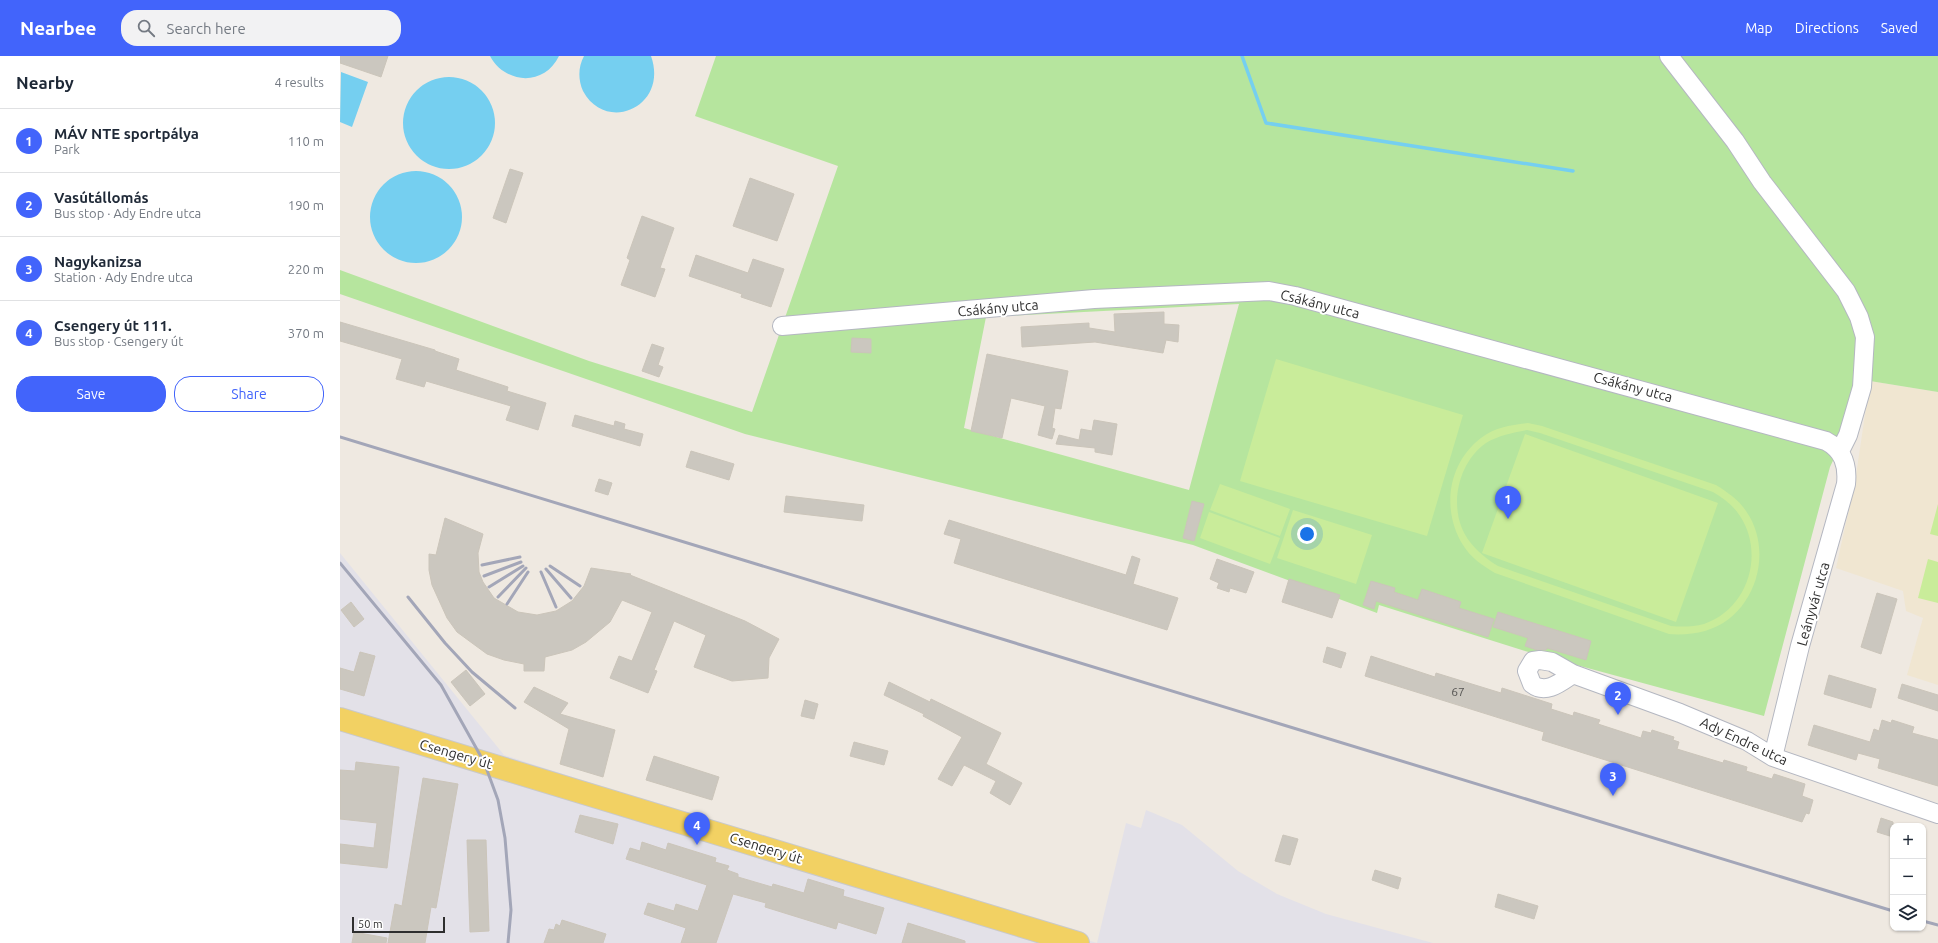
<!DOCTYPE html>
<meta charset="utf-8">
<style>
:root{--surface:#fff;--page:#f2f2f3;--text:#1f2937;--muted:#747a83;--line:#e0e1e3;--accent:#4264fb}
body{margin:0;font-family:Ubuntu,sans-serif;background:var(--page);color:var(--text)}
.controls{position:absolute;right:12px;bottom:12px;display:grid;overflow:hidden;border-radius:8px;box-shadow:0 1px 3px #0004}
.controls button{width:36px;height:36px;display:grid;place-items:center;padding:0;border:0;border-bottom:1px solid var(--line);background:var(--surface);color:var(--text);font:20px sans-serif}
.scale{position:absolute;left:12px;bottom:10px;width:93px;box-sizing:border-box;padding-left:4px;border:2px solid #2e2e2e;border-top:0;font-size:11px;line-height:14px;white-space:nowrap;color:#2e2e2e;-webkit-text-stroke:3px #fff;paint-order:stroke}
.you{position:absolute;left:967px;top:478px;width:14px;height:14px;margin:-10px;border:3px solid #fff;border-radius:50%;background:#1a73e8;box-shadow:0 0 0 6px #1a73e833}
.badge{display:grid;place-items:center;width:26px;height:26px;border-radius:50%;background:var(--accent);color:#fff;font-size:13px;font-weight:700}
.pin{position:absolute;translate:-50% -33px;filter:drop-shadow(0 1px 2px #0008)}
.pin::after{content:'';position:absolute;top:21px;width:14px;height:12px;background:inherit;clip-path:polygon(0 0,100% 0,50% 100%)}
.list{margin:0;padding:0;list-style:none}
h2{display:flex;justify-content:space-between;align-items:center;height:52px;margin:0;padding:0 16px;font-size:17px}
h2 small{font-size:13px;font-weight:400;color:var(--muted)}
.list li{display:grid;grid-template-columns:26px 1fr auto;gap:12px;align-items:center;box-sizing:border-box;height:64px;padding:0 16px;border-top:1px solid var(--line)}
.list b{display:block;font-size:15px;white-space:nowrap}
.list p{margin:0;font-size:13px;white-space:nowrap;color:var(--muted)}
.list em{font-size:13px;font-style:normal;color:var(--muted)}
.actions{display:flex;gap:8px;padding:12px 16px}
.actions a{flex:1;padding:9px 0;border:1px solid var(--accent);border-radius:16px;text-align:center;font-size:14px;color:var(--accent)}
.actions .main{background:var(--accent);color:#fff}
.icon{flex:none;width:22px;height:22px;fill:none;stroke:currentColor;stroke-width:2;stroke-linecap:round;stroke-linejoin:round}
.map{position:relative;flex:none;width:1598px;height:887px;overflow:hidden}
header{display:flex;align-items:center;gap:24px;box-sizing:border-box;height:56px;padding:0 20px;background:var(--accent);color:#fff}
header strong{font-size:19px}
nav{display:flex;gap:22px;margin-inline-start:auto;font-size:14px}
.search{width:280px;height:36px;background:var(--page);display:flex;align-items:center;gap:10px;box-sizing:border-box;padding:0 14px;border-radius:16px;color:var(--muted);font-size:15px}
main{display:flex}
aside{flex:1;background:var(--surface)}
.map>svg:first-child{display:block}
</style>
<header>
<strong>Nearbee</strong>
<div class="search"><svg class="icon" aria-label="search" viewBox="0 0 24 24"><circle cx="10" cy="10" r="6"/><path d="M15 15l6 6"/></svg>Search here</div>
<nav><a>Map</a><a>Directions</a><a>Saved</a></nav>
</header>
<main>
<aside>
<h2>Nearby<small>4 results</small></h2>
<ul class="list">
<li><span class="badge">1</span><div><b>MÁV NTE sportpálya</b><p>Park</p></div><em>110 m</em></li>
<li><span class="badge">2</span><div><b>Vasútállomás</b><p>Bus stop · Ady Endre utca</p></div><em>190 m</em></li>
<li><span class="badge">3</span><div><b>Nagykanizsa</b><p>Station · Ady Endre utca</p></div><em>220 m</em></li>
<li><span class="badge">4</span><div><b>Csengery út 111.</b><p>Bus stop · Csengery út</p></div><em>370 m</em></li>
</ul>
<div class="actions"><a class="main">Save</a><a>Share</a></div>
</aside>
<div class="map">
<svg width="1598" height="887" viewBox="0 0 1598 887">
<rect width="100%" height="100%" fill="#efe9e1"/>
<!-- industrial -->
<path fill="#e3e1e8" d="M0 497 164 699 366 764 490 806 757 887 786 767 801 772 806 754 842 769 898 815 937 838 986 858 1093 887H0Z"/>
<!-- education -->
<path fill="#f0e6d1" d="M1530 325 1598 336V629L1567 619 1583 562 1566 555 1563 535 1496 512 1515 426Z"/>
<!-- green -->
<path fill="#b6e59e" fill-rule="evenodd" d="M376 0H1598V336L1530 325 1490 411 1424 660 1185 595 1039 549 1037 557 853 489 405 378 0 238V214L249 305 412 356 498 110 355 60ZM899 248 849 434 624 372 646 261Z"/>
<!-- pitch -->
<path fill="#c9ec9a" fill-rule="evenodd" d="M936 303 1123 359 1087 480 900 425Z
M1188 367 1202 370 1376 429C1387 436 1399 444 1406 455 1435 496 1415 561 1365 575 1354 578 1341 579 1329 578L1155 517C1143 510 1130 501 1123 489 1101 454 1108 407 1141 382 1155 371 1171 369 1188 367ZM1187 374 1200 377 1373 436C1383 442 1394 450 1400 460 1425 498 1408 553 1364 568 1353 571 1341 571 1331 570L1158 510C1148 504 1138 496 1130 486 1107 457 1116 408 1146 387 1159 379 1173 377 1187 374Z
M1185 378 1378 447 1336 566 1142 497Z
M880 428 950 453 940 480 870 454Z
M1598 448V480L1590 478Z
M953 454 1032 479 1016 528 937 502Z
M869 456 940 482 930 508 860 482Z
M1588 503 1598 506V547L1578 542Z"/>
<!-- water -->
<path fill="#75cff0" d="M150 0H219C204 31 165 28 150 0Z
M244 0H311C329 51 266 78 243 35 238 24 238 11 244 0Z
M1 16 28 26 12 71 0 66Z
M63 67a46 46 0 1 1 92 0a46 46 0 1 1-92 0Z
M30 161a46 46 0 1 1 92 0a46 46 0 1 1-92 0Z"/>
<g fill="none" stroke-linecap="round" stroke-linejoin="round">
<!-- stream -->
<path stroke="#75cff0" stroke-width="3.5" d="M902 0 926 67 1233 115"/>
</g>
<!-- building -->
<path fill="#cbc7bf" stroke="#cbc5ba" d="M0 0H48L41 21 0 7Z
M170 113 183 117 166 167 153 162Z
M410 122 454 138 437 185 393 170Z
M302 160 334 172 320 212 325 213 315 241 281 229 290 204 287 202Z
M356 199 408 217 413 203 444 213 431 251 401 241 402 238 349 220Z
M824 256V268L839 269 838 286 826 284 823 297 755 286 682 291 681 271 749 267V272L775 276 774 258Z
M0 266 95 294V295L119 303 116 314 168 331 167 335 206 347 198 374 166 364 171 350 86 325 84 331 56 323 62 303 0 285Z
M512 282 531 283V297L511 296Z
M312 288 324 292 318 309 323 311 319 321 302 315Z
M647 298 728 315 721 353 715 352 712 372 715 373 712 383 698 379 705 350 671 342 662 382 631 375Z
M235 359 274 370 275 365 285 368 284 373 303 378 300 390 232 370Z
M754 364 777 368 772 399 755 396V392L716 388 719 379 739 384 741 373 752 375Z
M351 395 394 408 389 424 346 411Z
M259 423 272 427 268 439 255 435Z
M446 440 524 449 522 465 444 456Z
M852 445 864 448 854 485 843 482Z
M105 462 143 478 138 497 139 516 143 526 154 542 178 556 197 559 216 555 232 545 244 530 251 512 291 518 290 519 405 565 439 583 429 602 428 622 392 625 354 611 366 579 334 565 314 614 317 615 308 637 270 622 279 600 292 605 312 556 282 544 270 566 246 586 232 594 205 601 204 615H184V608L164 604 147 598 117 576 107 562 92 529 89 514V498L96 499Z
M609 464 786 519 792 500 800 503 793 528 838 542 827 574 614 507 621 483 604 478Z
M877 503 914 516 906 537 890 532 889 536 877 532 879 527 870 523Z
M949 523 1000 539 992 562 942 546Z
M1031 525 1055 532 1054 536 1078 544 1082 533 1121 546 1119 552 1154 563 1148 581 1036 545 1034 553 1023 549Z
M1537 537 1557 543 1541 598 1521 591Z
M11 546 24 563 14 571 1 554Z
M1158 556 1251 585 1246 604 1207 592 1206 594H1197L1185 590 1188 582 1153 571Z
M987 591 1006 597 1001 612 983 606Z
M20 596 35 600 24 640 0 633V612L14 616Z
M1031 600 1095 621 1096 617 1161 637 1162 632 1212 648 1211 653 1233 660 1234 656 1260 664 1258 668 1301 682 1303 675 1311 677 1312 674 1334 681 1333 684 1339 686 1337 693 1383 707 1384 704 1407 711 1406 715 1432 723 1434 718 1465 728 1462 740 1473 744 1469 758 1466 757 1462 766 1202 684 1204 676 1025 620Z
M126 614 145 638 130 650 111 626Z
M1489 619 1536 633 1531 652 1484 638Z
M549 626 590 646 591 643 661 677 646 708 682 727 670 749 650 737 656 725 624 709 612 730 598 723 622 681 583 660 584 658 544 639Z
M1562 628 1598 639V655L1558 642Z
M194 631 228 647 220 658 275 674 263 721 220 708 229 673 184 646Z
M465 644 478 648 474 663 461 660Z
M1542 664 1551 667 1552 664 1574 671 1572 677 1598 684V730L1538 712 1540 703 1518 697 1516 704 1468 689 1474 669 1530 686 1534 673 1539 675Z
M514 686 548 695 544 709 510 700Z
M314 700 379 721 372 744 306 724Z
M16 706 59 711 47 812 0 807V788L34 792 37 767 0 763V714L15 715Z
M83 722 118 728 96 852 91 851 85 887H48L55 848 62 850Z
M240 759 278 768 273 788 235 776Z
M1541 762 1553 766V781L1537 776Z
M943 779 958 783 950 809 935 805Z
M127 784H146L149 875 130 876Z
M302 786 326 794 328 787 376 802 375 806 389 810 387 814 398 818V821L432 831 433 828 464 837 468 823 504 834 503 840 544 852 536 878 498 866 496 873 425 851 426 847 393 838 376 887H341L346 872 304 858 308 847 334 855 336 848 358 855 367 829 286 803 290 792 300 795Z
M1035 814 1061 822 1058 833 1032 824Z
M1158 838 1198 850 1194 863 1155 851Z
M222 864 266 878 263 887H204L209 873 214 874 216 868 220 870Z
M568 867 625 885V887H562Z
M14 876 47 882 46 887H12Z"/>
<g fill="none" stroke-linecap="round" stroke-linejoin="round">
<!-- minor casing -->
<g stroke="#b4b7c1" stroke-width="20">
<path id="minor" d="M1329 0 1395 85 1422 126 1506 235 1519 261 1525 281 1522 331 1508 379 1500 395
M442 270 754 243 929 235 955 240 1486 385C1503 394 1508 409 1506 428L1460 590 1433 701
M1233 618C1221 626 1206 639 1192 628L1187 615 1193 605 1200 604 1212 606 1233 618 1340 657 1407 685 1433 701 1598 758"/>
</g>
<!-- major casing -->
<g stroke="#c9c9c9" stroke-width="24">
<path id="major" d="M0 663 738 887"/>
</g>
<!-- minor -->
<use href="#minor" stroke="#fff" stroke-width="18"/>
<!-- major -->
<use href="#major" stroke="#f2d163" stroke-width="22"/>
<!-- rail -->
<path stroke="#a3a6b8" stroke-width="3" d="M0 381 1553 855
M0 507 101 629 144 706 158 744 165 782 171 854 168 887
M142 509 180 501
M210 510 240 530
M206 513 231 542
M201 516 216 551
M144 520 181 506
M149 531 183 510
M68 541 105 587 132 616 175 652
M158 541 186 512
M167 548 188 516
M1583 865 1598 869"/>
</g>
<g text-anchor="middle" stroke-width="4" stroke-linejoin="round" paint-order="stroke">
<!-- number labels -->
<g font-size="12" fill="#555452">
<text x="1118" y="640">67</text>
</g>
<!-- street labels -->
<g font-size="14" fill="#2e2e2e" stroke="#fff">
<text transform="translate(980 248) rotate(14)" y="5">Csákány utca</text>
<text transform="translate(658 252) rotate(-5)" y="5">Csákány utca</text>
<text transform="translate(1293 331) rotate(15)" y="5">Csákány utca</text>
<text transform="translate(1473 548) rotate(-74)" y="5">Leányvár utca</text>
<text transform="translate(1404 685) rotate(25)" y="5">Ady Endre utca</text>
<text transform="translate(116 698) rotate(16)" y="5">Csengery út</text>
<text transform="translate(426 792) rotate(17)" y="5">Csengery út</text>
</g>
</g>
</svg>
<div class="controls">
<button>+</button>
<button>−</button>
<button><svg class="icon" aria-label="layers" viewBox="0 0 24 24"><path d="M12 4l9 5-9 5-9-5zM3 14l9 5 9-5"/></svg></button>
</div>
<div class="scale">50 m</div>
<div class="you"></div>
<div class="pin badge" style="left:1168px;top:463px">1</div>
<div class="pin badge" style="left:1278px;top:659px">2</div>
<div class="pin badge" style="left:1273px;top:740px">3</div>
<div class="pin badge" style="left:357px;top:789px">4</div>
</div>
</main>
